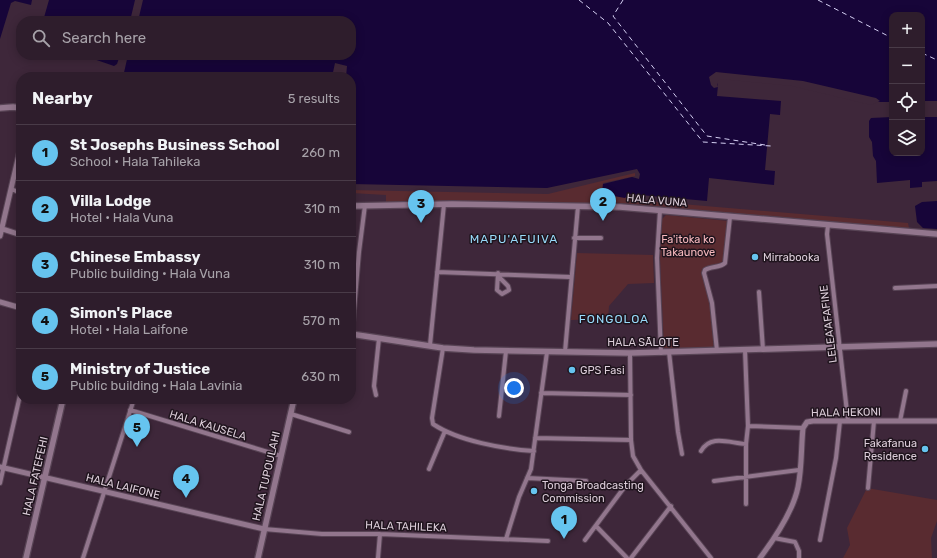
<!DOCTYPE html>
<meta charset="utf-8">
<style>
:root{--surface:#2e1d2c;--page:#3a2a38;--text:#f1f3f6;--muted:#a7a2a9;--line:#493b48;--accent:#66c4ef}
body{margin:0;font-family:Rubik,sans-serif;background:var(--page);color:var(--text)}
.controls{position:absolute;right:12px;top:12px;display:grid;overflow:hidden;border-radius:8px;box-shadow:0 2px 10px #0003}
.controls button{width:36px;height:36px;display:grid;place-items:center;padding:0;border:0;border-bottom:1px solid var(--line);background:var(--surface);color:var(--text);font:20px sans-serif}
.you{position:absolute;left:514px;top:388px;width:14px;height:14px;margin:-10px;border:3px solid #fff;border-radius:50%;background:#1a73e8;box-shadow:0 0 0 6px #1a73e833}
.badge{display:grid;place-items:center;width:26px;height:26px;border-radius:50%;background:var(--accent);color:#111;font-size:13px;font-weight:700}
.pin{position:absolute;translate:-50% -33px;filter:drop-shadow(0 1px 2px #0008)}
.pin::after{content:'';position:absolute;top:21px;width:14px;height:12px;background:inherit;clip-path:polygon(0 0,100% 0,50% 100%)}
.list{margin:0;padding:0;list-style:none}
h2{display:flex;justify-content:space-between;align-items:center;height:52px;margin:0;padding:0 16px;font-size:17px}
h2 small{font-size:13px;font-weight:400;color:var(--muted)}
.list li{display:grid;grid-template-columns:26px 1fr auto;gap:12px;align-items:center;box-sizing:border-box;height:56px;padding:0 16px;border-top:1px solid var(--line)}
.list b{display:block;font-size:15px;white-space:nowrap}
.list p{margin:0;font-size:13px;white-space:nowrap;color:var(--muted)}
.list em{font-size:13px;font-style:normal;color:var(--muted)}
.icon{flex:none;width:22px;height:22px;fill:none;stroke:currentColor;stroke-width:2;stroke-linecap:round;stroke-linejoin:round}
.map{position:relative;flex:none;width:937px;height:558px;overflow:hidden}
.search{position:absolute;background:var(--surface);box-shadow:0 2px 10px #0003;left:16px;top:16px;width:340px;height:44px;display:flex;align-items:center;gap:10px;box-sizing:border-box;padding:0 14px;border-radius:16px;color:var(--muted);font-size:15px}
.panel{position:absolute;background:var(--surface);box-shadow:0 2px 10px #0003;left:16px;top:72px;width:340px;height:332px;border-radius:16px}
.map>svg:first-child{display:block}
</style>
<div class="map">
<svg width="937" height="558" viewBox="0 0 937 558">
<rect width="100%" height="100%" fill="#3e273a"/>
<!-- green -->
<path fill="#592b30" d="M635 173V176L603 183 601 204 519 202H386V195L351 193V190L548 194Z
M611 195 658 202 908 223 909 228 609 202Z
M666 215 729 221 725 261 722 264 702 269 712 315 714 345 712 347 666 350 664 348 660 259 662 219Z
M577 253 653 255 654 283 628 284 609 306 608 319 571 320Z
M867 488 937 500V521L931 538 932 558H843L850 545 847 528Z"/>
<!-- water -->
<path fill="#170539" d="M0 0H32L31 5 15 1 11 3 0 39Z
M49 0H135L130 21H43Z
M143 0H937V101H922V15H892V102H873L807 87 720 77 715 79 718 85 717 96 781 101 780 115 770 114 765 170 775 171 774 185 709 178 707 201 629 194 625 198 602 194 603 184 632 177 639 179 640 174 637 169 547 188 351 184V77H123L128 55H351V21H138Z
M82 55H120L117 64 114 66Z
M892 117V153H922V117H937V181L922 182V187L910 188V180L877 183 876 161 873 156 872 142 869 137V121L871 118Z
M937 201V229L923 228 917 222 915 206 922 202Z"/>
<!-- pier -->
<path fill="#3e273a" d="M335 63 347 66 346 77H332Z
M716 72 803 81 876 98 880 101 871 105 792 86 720 79 717 82 718 87 714 88 711 85 709 77Z"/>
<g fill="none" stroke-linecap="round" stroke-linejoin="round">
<!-- ferry -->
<path stroke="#d5d0f3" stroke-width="1" stroke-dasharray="5 4" stroke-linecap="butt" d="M579 0 608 23 703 142 771 146
M623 0 613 16 707 136 765 145
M818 0 892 38
M922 53 937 60"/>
<!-- minor casing -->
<g stroke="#584455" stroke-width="6">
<path id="minor" d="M11 189 21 193
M660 210 657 258 661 353
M828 225 827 234 848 421
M574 238H601
M437 272 570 277
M498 273 497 290 502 294 509 290 508 286 499 277
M895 288 937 286
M759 292 763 350
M352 334 359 252 365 205
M430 345 444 204
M443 348 432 418 433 424C458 441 504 449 534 451
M745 350 748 426 746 444V504
M717 351 712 303 704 273 705 270C711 266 720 268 725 263L730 217
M565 352 578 206
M669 352 678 432 682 454
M630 353 631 440 633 456 641 470 711 558
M541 393 631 395
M376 395 374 386 379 338
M130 410 281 456
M291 414 349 432
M499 416 506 351
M900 421 906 391
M748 426 803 428
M535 438 631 440
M701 451C711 434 729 443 746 444
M429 469 445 431
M527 478 586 481
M714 481 799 470
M0 483 21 391
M868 488 874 421
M596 526 627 558
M264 529 322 534H380L548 541
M774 538 795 542 799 551V558
M506 539 519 497 531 469 547 352
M585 540 626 485 641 470
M820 540 836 458 840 421
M83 558 134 399
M378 558 380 534
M631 558 671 506"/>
</g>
<!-- tertiary casing -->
<g stroke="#584455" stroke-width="7">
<path id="tertiary" d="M0 228 21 235
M0 236 21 146
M0 302 21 308
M0 467 264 529
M760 558C775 538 793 512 798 487 802 468 801 447 803 428L807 422 813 421H937"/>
</g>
<!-- secondary casing -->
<g stroke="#584455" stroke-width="8">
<path id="secondary" d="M0 108 13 107 21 108
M351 206 452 204 620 207 937 234
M351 334 443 348 474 350 630 353 937 344
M26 558 63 399
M258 558 294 399"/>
</g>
<!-- minor -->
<use href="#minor" stroke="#92768d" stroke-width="4"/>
<!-- tertiary -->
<use href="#tertiary" stroke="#92768d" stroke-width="5"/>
<!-- secondary -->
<use href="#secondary" stroke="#92768d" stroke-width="5.5"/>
</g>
<!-- markers -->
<g fill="#66c4ef" stroke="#1f141d" stroke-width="1.5">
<circle cx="755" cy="257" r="4"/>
<circle cx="572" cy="370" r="4"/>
<circle cx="925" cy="449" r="4"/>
<circle cx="534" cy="491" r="4"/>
</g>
<g text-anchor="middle" stroke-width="3" stroke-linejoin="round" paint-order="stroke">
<!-- street labels -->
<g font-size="11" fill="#dccdd9" stroke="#1f141d">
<text transform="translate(657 200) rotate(5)" y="4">HALA VUNA</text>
<text transform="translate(828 324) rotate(-97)" y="4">LELEA’AFAFINE</text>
<text x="643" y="346">HALA SĀLOTE</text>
<text transform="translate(846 412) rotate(-1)" y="4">HALA HEKONI</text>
<text transform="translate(208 425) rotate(17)" y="4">HALA KAUSELA</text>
<text transform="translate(35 476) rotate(-77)" y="4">HALA FATEFEHI</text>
<text transform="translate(266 476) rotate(-77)" y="4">HALA TUPOULAHI</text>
<text transform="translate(123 486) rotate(14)" y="4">HALA LAIFONE</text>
<text transform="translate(406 526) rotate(2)" y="4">HALA TAHILEKA</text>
</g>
<!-- park labels -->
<g font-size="11" fill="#f7b8bd" stroke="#1f141d">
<text x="688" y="243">Fa'itoka ko<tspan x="688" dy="13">Takaunove</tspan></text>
</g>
<!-- poi labels -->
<g font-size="11" fill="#dccdd9" stroke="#1f141d" text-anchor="start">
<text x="763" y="261">Mirrabooka</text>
<text x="580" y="374">GPS Fasi</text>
<text x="917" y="447" text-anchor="end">Fakafanua<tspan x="917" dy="13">Residence</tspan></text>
<text x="542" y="489">Tonga Broadcasting<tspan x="542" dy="13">Commission</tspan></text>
</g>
<!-- neighbourhood labels -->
<g font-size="12" letter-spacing="1" fill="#98dafa" stroke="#1f141d">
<text x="514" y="243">MAPU'AFUIVA</text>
<text x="614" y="323">FONGOLOA</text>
</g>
</g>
</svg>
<div class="controls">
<button>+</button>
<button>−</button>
<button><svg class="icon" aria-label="locate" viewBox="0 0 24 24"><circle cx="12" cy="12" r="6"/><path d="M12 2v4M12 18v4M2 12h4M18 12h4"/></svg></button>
<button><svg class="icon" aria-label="layers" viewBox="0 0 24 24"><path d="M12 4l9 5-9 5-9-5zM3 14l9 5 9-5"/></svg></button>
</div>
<div class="you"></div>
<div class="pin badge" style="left:564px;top:539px">1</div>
<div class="pin badge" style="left:603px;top:221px">2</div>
<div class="pin badge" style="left:421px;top:223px">3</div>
<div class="pin badge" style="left:186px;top:498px">4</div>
<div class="pin badge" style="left:137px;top:447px">5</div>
<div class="search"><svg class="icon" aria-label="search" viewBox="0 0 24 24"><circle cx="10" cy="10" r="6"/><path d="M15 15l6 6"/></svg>Search here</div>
<section class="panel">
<h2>Nearby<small>5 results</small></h2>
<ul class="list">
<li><span class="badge">1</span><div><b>St Josephs Business School</b><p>School · Hala Tahileka</p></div><em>260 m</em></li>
<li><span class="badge">2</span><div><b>Villa Lodge</b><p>Hotel · Hala Vuna</p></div><em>310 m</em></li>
<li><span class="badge">3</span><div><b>Chinese Embassy</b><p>Public building · Hala Vuna</p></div><em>310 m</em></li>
<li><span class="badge">4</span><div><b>Simon's Place</b><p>Hotel · Hala Laifone</p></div><em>570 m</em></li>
<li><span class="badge">5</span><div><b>Ministry of Justice</b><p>Public building · Hala Lavinia</p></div><em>630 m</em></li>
</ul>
</section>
</div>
